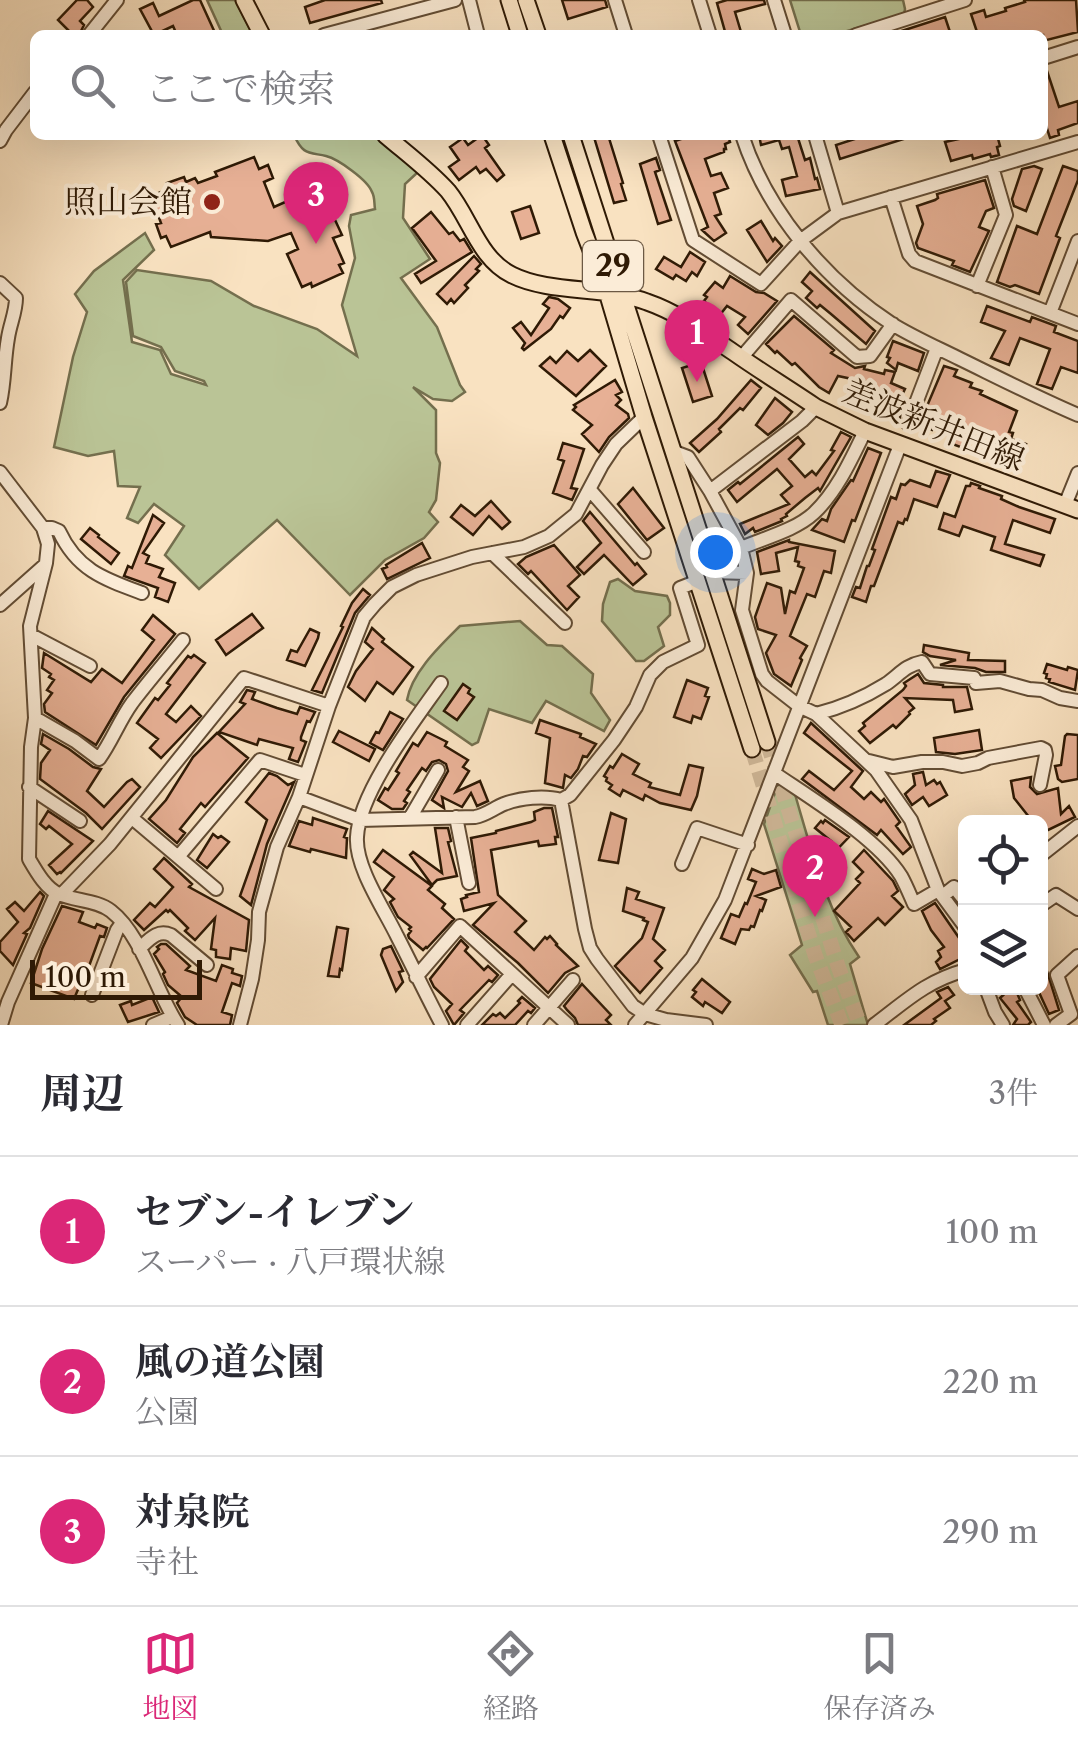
<!DOCTYPE html>
<html lang="ja">
<meta charset="utf-8">
<style>
:root{--surface:#fff;--page:#f2f2f3;--text:#2b2b33;--muted:#7c7c81;--line:#e1e1e2;--accent:#db2777}
body{margin:0;font-family:"Libre Caslon Text","Noto Serif JP",serif;background:var(--page);color:var(--text)}
.controls{position:absolute;right:30px;bottom:30px;display:grid;overflow:hidden;border-radius:15px;box-shadow:0 10px 40px #0002}
.controls button{width:90px;height:90px;display:grid;place-items:center;padding:0;border:0;border-bottom:2px solid var(--line);background:var(--surface);color:var(--text);font:50px sans-serif}
.scale{position:absolute;left:30px;bottom:25px;width:172px;box-sizing:border-box;padding-left:10px;border:5px solid #2f1a05;border-top:0;font-size:28px;line-height:35px;white-space:nowrap;color:#2f1a05;-webkit-text-stroke:8px #fbecd7;paint-order:stroke}
.you{position:absolute;left:715px;top:552px;width:35px;height:35px;margin:-25px;border:8px solid #fff;border-radius:50%;background:#1a73e8;box-shadow:0 0 0 15px #1a73e833}
.badge{display:grid;place-items:center;width:65px;height:65px;border-radius:50%;background:var(--accent);color:#fff;font-size:32px;font-weight:700}
.pin{position:absolute;translate:-50% -82px;filter:drop-shadow(0 2px 5px #0008)}
.pin::after{content:'';position:absolute;top:52px;width:35px;height:30px;background:inherit;clip-path:polygon(0 0,100% 0,50% 100%)}
.list{margin:0;padding:0;list-style:none}
h2{display:flex;justify-content:space-between;align-items:center;height:130px;margin:0;padding:0 40px;font-size:42px}
h2 small{font-size:32px;font-weight:400;color:var(--muted)}
.list li{display:grid;grid-template-columns:65px 1fr auto;gap:30px;align-items:center;box-sizing:border-box;height:150px;padding:0 40px;border-top:2px solid var(--line)}
.list b{display:block;font-size:38px;white-space:nowrap}
.list p{margin:0;font-size:32px;white-space:nowrap;color:var(--muted)}
.list em{font-size:32px;font-style:normal;color:var(--muted)}
.icon{flex:none;width:55px;height:55px;fill:none;stroke:currentColor;stroke-width:2;stroke-linecap:round;stroke-linejoin:round}
.map{position:relative;flex:none;width:1078px;height:1025px;overflow:hidden}
.search{position:absolute;background:var(--surface);box-shadow:0 10px 40px #0002;left:30px;right:30px;top:30px;height:110px;display:flex;align-items:center;gap:25px;box-sizing:border-box;padding:0 35px;border-radius:15px;color:var(--muted);font-size:38px}
.sheet{height:580px;background:var(--surface)}
nav{display:flex;justify-content:space-around;align-items:center;box-sizing:border-box;height:140px;border-top:2px solid var(--line);background:var(--surface);font-size:28px;color:var(--muted)}
nav a{display:grid;justify-items:center;gap:5px}
nav .on{color:var(--accent)}
.map>svg:first-child{display:block}
</style>
<div class="map">
<svg width="1078" height="1025" viewBox="0 0 1078 1025">
<rect width="100%" height="100%" fill="#f9e2c1"/>
<filter id="stains"><feTurbulence type="fractalNoise" baseFrequency=".002" numOctaves="4"/><feColorMatrix values="0 0 0 0 .2 0 0 0 0 .09 0 0 0 0 .02 0 0 0 .5 -.17"/></filter>
<radialGradient id="worn" r=".72"><stop offset=".6" stop-color="#630" stop-opacity="0"/><stop offset="1" stop-color="#630" stop-opacity=".3"/></radialGradient>
<!-- green -->
<path fill="#bac496" stroke="#746f4e" stroke-width="2.5" d="M207 0H235L253 35H223Z
M790 0H903L905 9 904 14 834 35H801Z
M294 135H373L418 172 405 184 403 218 430 259 401 278 437 327 460 385 465 392 452 401 433 399 413 387 436 410V453L440 463 436 500 429 512 438 522 424 538 385 560 350 595 277 520 199 589 165 555 184 526 154 504 138 523 127 518 140 487 118 486 114 451 88 456 54 447 73 357 87 312 75 294 94 271 145 233 154 250 123 280 132 342 160 350 171 374 206 385 204 381 175 371 161 347 133 336 126 282 137 270 211 281 254 306 317 329 357 356 342 305 355 258 349 226 351 215 375 209C374 203 375 197 372 192 368 180 338 159 326 156 308 152 303 155 294 135Z
M618 579 635 591 667 596 670 603V615L658 627 664 646 644 661H636L602 621 603 604 610 582Z
M520 621 547 645 562 646 593 674 591 693 610 720 604 731 546 701 532 723 489 709 478 742 472 745 407 700C412 672 440 646 460 626Z
M778 784 794 791C811 848 825 908 859 957L850 964 868 1025H828L817 991 813 992 790 955 802 945 764 824Z"/>
<!-- building -->
<path fill="#e7b095" stroke="#2f1a05" stroke-width="2.5" d="M77 0H87L93 7 80 21 84 25 79 35H73L58 20Z
M193 0H200L216 35H177L173 26 154 35 140 9 153 3 159 16Z
M325 0H381L382 3 310 23 305 7Z
M562 0H605L607 7 568 19Z
M727 0H764L765 4 735 12 741 32 726 35 717 3Z
M1024 0H1076L1078 32 1043 41V35H978L971 14 984 10 986 17 1006 11 1005 8 1025 2Z
M945 17 951 35H889Z
M1046 68 1059 107 1078 101V123L1058 130 1059 135 1050 138 1043 116V68Z
M482 135 489 145 485 148 504 175 497 181 486 169 480 173 476 167 459 180 449 167 459 160 450 147 463 138 468 145Z
M601 135H608L623 183 621 184 626 200 614 203 594 137Z
M679 135H728L730 142 725 144 726 149H724V152L705 159 711 176 721 173 728 188 714 193 721 214 715 216 726 233 714 241 702 230 708 227 675 141 681 139Z
M759 135H797L805 160 810 158 815 179 817 178 820 189 786 196 782 180 797 176 789 147 782 149 779 140 761 145Z
M867 135H909L910 137 840 159 836 145Z
M977 135H997L1000 146 997 147 999 155 991 157 990 154 973 159 972 155 951 161 945 142Z
M254 157 259 169 268 165 273 178 264 182 274 207 310 191 314 198 323 194 342 235 333 238 344 263 339 265 343 273 312 287 311 283 302 287 287 254 298 249 291 233 268 241 211 237 210 232 171 247 166 236 161 238 156 224 161 223 151 196 169 189 167 183 184 177 186 182 195 178 198 183 217 176 215 172Z
M656 158 660 170 655 172 671 220 658 224 640 164Z
M1034 166 1042 169 1026 211 1014 206 1012 199 1022 169Z
M1063 166 1078 171V180L1056 236 1060 238 1039 294 1015 285 1010 287 997 282 1017 226 1037 234Z
M985 180 994 208 986 211 979 227 989 231 970 272 952 265 954 261 918 248 916 243 923 224 917 206 935 200 938 198 937 194Z
M530 206 539 233 521 239 512 212Z
M431 212 449 234 453 232 460 241 464 239 472 252 421 283 415 274 436 261 412 228Z
M761 221 773 241 775 238 782 246 767 262 747 230Z
M690 252 705 262 697 276 692 272 686 281 676 275 673 279 656 269 664 257 681 267Z
M474 256 481 264 476 269 479 271 465 285 468 288 454 303 451 299 447 304 437 294Z
M810 272 875 331 866 344 831 314 820 305 817 308 806 298 812 291 802 282Z
M730 276 756 292 764 293 777 301 748 334 738 325 745 317 727 306 719 316 713 312 710 316 700 309 705 302 704 301 707 297 704 295 715 282 723 288Z
M549 297 558 299 570 308 563 318 560 316 551 329 524 350 522 348 525 343 513 328 521 322 531 335 549 308 543 304Z
M987 306 1030 322 1032 317 1056 326 1054 332 1078 341V373L1061 367 1052 389 1037 384 1050 349 1020 338 1009 365 991 358 1005 331 981 322Z
M794 316 834 350 831 353 855 368 865 366 864 369 884 374 885 370 895 372 891 383 905 389 898 404 904 406 899 420 879 413 886 395 878 391 869 408 856 402 866 382 838 376 829 393 819 387 795 363 792 365 777 351 775 353 766 344Z
M893 341 924 353 918 371 898 363 896 370 887 363 890 358 887 357Z
M590 350 606 366 576 396 540 366 550 357 556 363 567 351 578 361Z
M701 362 712 396 693 402 682 368Z
M944 366 957 370 954 376 972 383 970 387 982 391 980 394 1017 411 1009 432 1013 433 1011 439 1026 444 1017 469 990 458 997 438 971 428 963 448 947 442 952 427 936 421 932 430 919 425Z
M615 380 622 392 616 395 621 400 616 405 628 414 629 418 609 437 599 452 582 434 592 425 573 410 576 407 574 405Z
M751 380 761 388 743 410 740 408 719 429 721 432 699 452 690 443 717 419Z
M775 398 792 412 783 423 768 435 756 425Z
M841 432 851 437 820 491 818 488 805 498 786 514 787 516 781 519 782 521 755 532 753 528 745 534 740 524 789 504 781 495 792 486 777 469 737 502 728 490 738 482 740 484 798 437 804 444 789 459 805 477 812 471 816 475 834 451 831 450Z
M563 443 584 449 571 488 577 489 572 500 553 493 564 461 558 459Z
M868 448 881 453 855 521 852 520 844 542 812 530 822 519 827 521 831 509 851 480 853 481Z
M936 471 950 475 937 507 914 499 907 520 905 519 903 524 898 522 874 586H871L866 602 852 597 856 587 860 588 867 566H869L875 550 872 549 891 497 896 499 901 484 905 485 910 480 930 487Z
M971 483 980 486 979 488 1002 496 1001 499 1019 507 1055 519 1050 533 1013 520 1005 544 1044 555 1040 566 991 550 995 537 963 526 959 536 939 529 944 513 955 517 966 486H970Z
M633 488 664 528 647 540 618 504Z
M491 501 510 522 502 529 489 516 473 535 451 517 461 505 475 516Z
M590 512 635 565 637 563 646 574 633 585 604 555 584 574 577 567 601 543 583 521Z
M153 515 164 523 143 553 149 556 146 563 163 569 159 577 175 583 168 602 155 597 158 588 124 576 128 566 132 568Z
M90 528 99 535 98 537 119 553 111 564 81 539Z
M789 540V542L835 551 831 573 824 571 815 597 807 594 790 636 807 646 800 658 802 660 791 686 774 674 766 653 776 635 758 629 755 617 767 583 781 588 785 614 790 591 795 593 804 568 798 566 799 562 795 561 798 547 776 553 779 571 761 574 757 552Z
M422 543 430 558 387 579 382 569 387 567 386 565Z
M554 545 580 575 568 586 579 597 567 610 531 571 528 574 518 564 526 557Z
M363 589 370 595 355 613 322 693 312 690 343 627 341 626 352 603Z
M252 614 263 628 226 655 216 640Z
M153 615 175 634 124 697 96 745 45 712 44 704 52 693 47 690 54 680 49 677 51 674 42 668 44 653 91 682 102 669 122 683 154 640 142 630Z
M372 628 384 639 382 642 413 667 393 694 377 682 365 701 348 687 356 671 373 649 365 642Z
M310 629 319 633 318 638 305 666 287 660 291 650 297 652Z
M924 645 969 653 968 660 1005 661V672H986L975 668 940 665 956 660 930 656 923 652Z
M194 655 205 663 166 714 176 722 191 706 201 716 161 758 150 748 158 739 137 723 155 698 158 700 170 685 167 683 188 656 191 658Z
M1047 664 1067 670 1068 667 1078 670 1075 690 1049 682 1050 679 1046 678 1047 674 1044 673Z
M918 674 924 683 943 685V687H967L972 709 955 712 953 700 905 698 914 708 909 712 910 714 896 728 893 725 870 743 859 731 865 726 863 723 903 690 906 686 904 683Z
M687 680 708 688 705 696 709 697 701 719 693 716 691 723 674 717Z
M463 684 470 689 468 693 474 697 457 720 444 711Z
M247 690 255 692 252 699 277 708 297 714 300 707 315 712 310 722 307 721 301 737V740L306 742 298 762 289 759 293 748 259 739 257 745 219 732 245 704 240 702Z
M390 712 403 719 383 750 370 743 376 732 379 733Z
M540 720 581 734 580 737 596 744 587 757 583 756 578 769 571 778 565 775 563 788 545 783 550 738 536 733Z
M811 723 863 771 851 787 864 799 871 792 881 802 884 799 900 822 896 826 911 847 903 854 881 830 877 835 802 779 809 771 834 790 852 771 804 733Z
M979 730 982 750 955 754 936 752 934 738Z
M339 731 375 749 369 761 333 742Z
M427 732 447 742 445 746 468 760 463 767 469 771 456 792 480 781 488 801 477 806 471 793 462 807 442 797 444 808 432 800 448 771 446 764 439 760 432 762 426 771 422 768 407 790 410 792 404 801 407 803 403 809H392L378 800 385 788 388 790 399 773 396 771 413 743 418 746Z
M217 733 248 758 205 807 201 803 180 829 185 833 177 843 149 819 166 800 193 757Z
M43 734 69 749 93 767 101 769 87 791 104 807 127 782 132 779 140 787 102 829 86 813 40 779 41 763 50 750 41 744Z
M1067 734 1078 735V779L1062 782 1058 779 1055 766 1061 765 1065 736Z
M622 754 639 764 633 774 651 783 649 787 680 795 689 765 703 768 697 796 691 810 660 803 645 795 643 800 623 790 620 796 609 789 612 785 606 781 607 778 604 776 610 766 613 768Z
M923 772 926 785 934 780 937 784 940 782 947 795 929 806 923 797 912 805 905 794 915 785 913 774Z
M269 773 277 776 288 785 294 782 267 844 251 905 240 896 267 820 246 802Z
M1031 777 1030 787 1037 794 1058 788 1061 814 1069 806 1075 817 1044 832 1040 822H1033L1014 798 1011 781Z
M544 808H552L558 837H555L556 844 539 846 538 841 491 850 498 895 526 921 515 932 534 950 545 937 547 939 550 936 557 944 556 945 578 966 565 973 548 993 518 963 473 925 494 903 464 911 461 899 467 897 466 895 479 892 471 838 496 833V831L531 822 535 820 534 812Z
M48 811 93 841 61 873 60 872 57 874 49 865 72 844 49 826 46 829 40 824Z
M611 813 626 819 618 863 599 860Z
M313 818 347 829 344 837 347 838 346 858 311 849 310 852 289 846 299 821 312 825Z
M825 820 849 837 826 861 819 854 831 841 815 828 821 821 823 823Z
M435 828H448L451 841 448 842 457 876 437 880 432 885 410 855 413 852 442 873Z
M213 834 218 838 221 836 229 842 207 868 197 860Z
M383 850 432 886 428 890 445 904 442 908 454 919 427 948 426 947 423 950 409 938 408 935 411 931 409 929 411 927 398 917 390 902 394 899 384 890 394 877 374 862Z
M864 850 893 881 898 891 892 896 903 907 885 925 878 918 854 941 846 932 851 927 834 911 860 883 856 879 863 872 853 862Z
M164 858 192 884 189 887 249 920 246 951 231 948 230 959 216 957V950L211 949 215 918 195 940 185 931 188 928 170 910 168 912 166 910 144 930 134 920 150 903 155 907 173 887 154 869Z
M752 869 764 874 776 870 781 887 756 896 766 900 762 911 760 910 754 927 751 926 749 930 741 929 735 944 721 938 731 914 739 917 745 903 747 904 756 882 748 879Z
M627 888 639 892 636 899 664 908 653 939 665 950 655 961 662 968 640 993 615 966 642 938 648 922 643 920 644 918 623 911Z
M40 892 44 896 30 928 24 933 27 934 13 965 0 951V942L18 922 7 909 15 902 24 911Z
M935 903 966 948V956L940 969 936 962 941 957 938 951 944 947 931 930 922 911Z
M62 906 83 912 79 922 95 928 97 924 107 928 104 937 100 936 81 988 79 987 74 999 31 983 42 949Z
M337 927 348 929 342 970 340 969 339 977 328 976Z
M461 940 468 947 465 951 484 970 488 966 498 975 492 982 489 980 460 1010 464 1013 454 1025 446 1011 452 1004 434 987 430 979Z
M161 944H166L190 966 186 970 216 981 222 965 233 969 232 973 242 976 240 986 232 983 222 1012 232 1015 230 1025H197L185 1017 177 1003 182 997 168 985 163 974 165 972 154 954 159 949 157 947Z
M391 946 403 971 399 972 403 982 396 991 381 955 383 949Z
M1042 955 1059 1010 1049 1014 1037 988H1040Z
M702 979 730 1002 722 1013 705 1002 703 1006 692 997 696 992 693 990Z
M582 984 611 1015 606 1020 611 1025H578L575 1018 567 1010 564 1006Z
M948 987 954 995 945 1001 950 1008 934 1019 936 1021 931 1025H904L941 998 937 992Z
M1011 988H1015L1020 1000 1017 1002 1031 1022 1028 1025H1013L1017 1019 1000 998Z
M152 997 159 1012 128 1022 120 1005 131 1001 132 1005Z
M522 997 535 1008 531 1013 528 1011 515 1025H482L493 1014 496 1016 500 1013 505 1018 520 1003 518 1001Z"/>
<g fill="none" stroke-linecap="round" stroke-linejoin="round">
<!-- major-tunnel -->
<path stroke="#d1ba9b" stroke-width="15" stroke-dasharray="15 8" stroke-linecap="butt" d="M767 742 838 966 860 1025
M752 749 815 955 842 1025"/>
<!-- minor casing -->
<g stroke="#624c34" stroke-width="16">
<path id="minor" d="M469 0 478 35
M615 0 626 35
M699 0 710 35
M774 0 785 35
M89 35 117 0
M324 35 455 0
M856 35 965 0
M1043 58 1078 47
M659 135 693 240 761 284 800 241 838 213 1078 142
M742 135C767 212 825 280 892 324 913 337 938 348 960 359 999 378 1038 398 1078 415
M815 135 838 213
M0 141 6 130 35 92
M891 197 909 254 915 261 1078 324
M0 283 16 298C16 312 10 324 8 338 4 360 5 381 0 403
M977 286 1006 215 992 167
M1050 313 1078 241
M741 358 791 300 857 357 870 356 893 324
M908 424 937 348
M672 451 688 457 710 491 741 548 747 573 742 610 762 674 767 681 799 706 816 714 876 770 911 820 938 890 966 928
M0 472 43 528H52L59 531C77 570 104 579 142 593
M590 490 644 552
M710 491 802 421 816 407
M1065 505 1078 473
M43 528 48 544 46 563 30 626 35 718 31 747 29 859C36 871 46 889 59 894 75 901 97 900 111 911 142 935 156 992 178 1025
M741 548C764 538 796 530 814 513 837 491 851 460 865 431
M492 553 565 623
M712 572 747 573
M698 581 680 588 698 645 663 662 650 675 636 707 614 740 570 795 561 800 585 929 590 948 597 959 633 1006 645 1014 666 1020 706 1025
M0 605 45 565
M31 635 90 666
M441 683C415 720 359 792 357 837 355 867 384 909 397 936 412 965 426 995 442 1025
M816 714C840 708 865 697 886 684 899 675 906 665 922 662L930 674 974 678 976 683 1000 681 1029 689 1042 690 1060 698 1078 701
M35 718 75 741 99 759C112 741 119 721 132 703 148 682 166 661 183 640
M869 761 893 767 922 762H943L962 766 978 763 988 758 1041 748 1045 750 1046 755 1040 785
M774 773C812 799 877 838 901 876 906 885 910 895 914 904L938 890
M29 787 80 821
M299 797 360 820 475 817C486 815 494 808 504 804 520 798 544 795 561 800
M456 817 469 883
M132 818 216 889
M410 818 438 770
M1040 856 1078 826
M178 857 260 760 305 775
M682 864 697 828 748 845
M61 895 110 844 244 678 329 706
M944 895 954 887 966 902
M1040 906 1056 895 1078 909
M139 949C149 940 157 929 171 935L207 965
M416 977 460 926 568 1025
M986 988 995 1012 1003 1025
M1025 988 1044 1025
M92 995 117 930 122 923
M1 1025 8 1002 56 894
M153 1025 172 1017
M240 1025 252 979 258 940 259 912 277 847 299 797 329 706 364 617 375 604 392 587 416 575 472 557 524 547 549 536 576 514 602 465 616 444 644 417
M467 1025 512 974
M534 1025 573 980
M635 1025 692 958 725 900 900 445
M874 1025C906 1001 926 981 966 970
M1056 1025 1071 1014 1057 975 1078 956"/>
</g>
<!-- major casing -->
<g stroke="#2f1a05" stroke-width="19">
<path id="major" d="M244 0 262 35
M509 0 520 35
M526 0 538 35
M385 135C406 153 429 170 448 191 470 218 479 259 512 275 550 294 606 286 647 302 679 313 705 333 733 352 760 371 788 388 816 407L865 431 1078 510
M552 135 584 232 607 292 644 417 752 749
M571 135 767 742"/>
</g>
<!-- minor -->
<use href="#minor" stroke="#fbecd7" stroke-width="12"/>
<!-- major -->
<use href="#major" stroke="#f9e2c1" stroke-width="15"/>
</g>
<!-- markers -->
<circle fill="#8f2418" stroke="#fbecd7" stroke-width="4" cx="212" cy="202" r="10"/>
<g text-anchor="middle" stroke-width="8" stroke-linejoin="round" paint-order="stroke">
<!-- shield labels -->
<rect fill="#fbecd7" stroke="#6c5944" stroke-width="2.5" x="583" y="241" width="60" height="50" rx="8"/>
<g font-size="30" font-weight="bold" fill="#2f1a05">
<text x="613" y="276">29</text>
</g>
<!-- poi labels -->
<g font-size="32" fill="#2f1a05" stroke="#fbecd7" text-anchor="end">
<text x="192" y="213">照山会館</text>
</g>
<!-- street labels -->
<g font-size="32" fill="#2f1a05" stroke="#fbecd7">
<text transform="translate(934 425) rotate(22)" y="11">差波新井田線</text>
</g>
</g>
<rect width="100%" height="100%" filter="url(#stains)"/>
<rect width="100%" height="100%" fill="url(#worn)"/>
</svg>
<div class="controls">
<button><svg class="icon" aria-label="locate" viewBox="0 0 24 24"><circle cx="12" cy="12" r="6"/><path d="M12 2v4M12 18v4M2 12h4M18 12h4"/></svg></button>
<button><svg class="icon" aria-label="layers" viewBox="0 0 24 24"><path d="M12 4l9 5-9 5-9-5zM3 14l9 5 9-5"/></svg></button>
</div>
<div class="scale">100 m</div>
<div class="you"></div>
<div class="pin badge" style="left:697px;top:382px">1</div>
<div class="pin badge" style="left:815px;top:917px">2</div>
<div class="pin badge" style="left:316px;top:244px">3</div>
<div class="search"><svg class="icon" aria-label="search" viewBox="0 0 24 24"><circle cx="10" cy="10" r="6"/><path d="M15 15l6 6"/></svg>ここで検索</div>
</div>
<section class="sheet">
<h2>周辺<small>3件</small></h2>
<ul class="list">
<li><span class="badge">1</span><div><b>セブン-イレブン</b><p>スーパー · 八戸環状線</p></div><em>100 m</em></li>
<li><span class="badge">2</span><div><b>風の道公園</b><p>公園</p></div><em>220 m</em></li>
<li><span class="badge">3</span><div><b>対泉院</b><p>寺社</p></div><em>290 m</em></li>
</ul>
</section>
<nav>
<a class="on"><svg class="icon" aria-label="map" viewBox="0 0 24 24"><path d="M3 6l6-2 6 2 6-2v14l-6 2-6-2-6 2zM9 4v14M15 6v14"/></svg>地図</a>
<a><svg class="icon" aria-label="directions" viewBox="0 0 24 24"><path d="M12 3l9 9-9 9-9-9zM9 14v-3h6M13 9l2 2-2 2"/></svg>経路</a>
<a><svg class="icon" aria-label="saved" viewBox="0 0 24 24"><path d="M7 4h10v16l-5-4-5 4z"/></svg>保存済み</a>
</nav>
